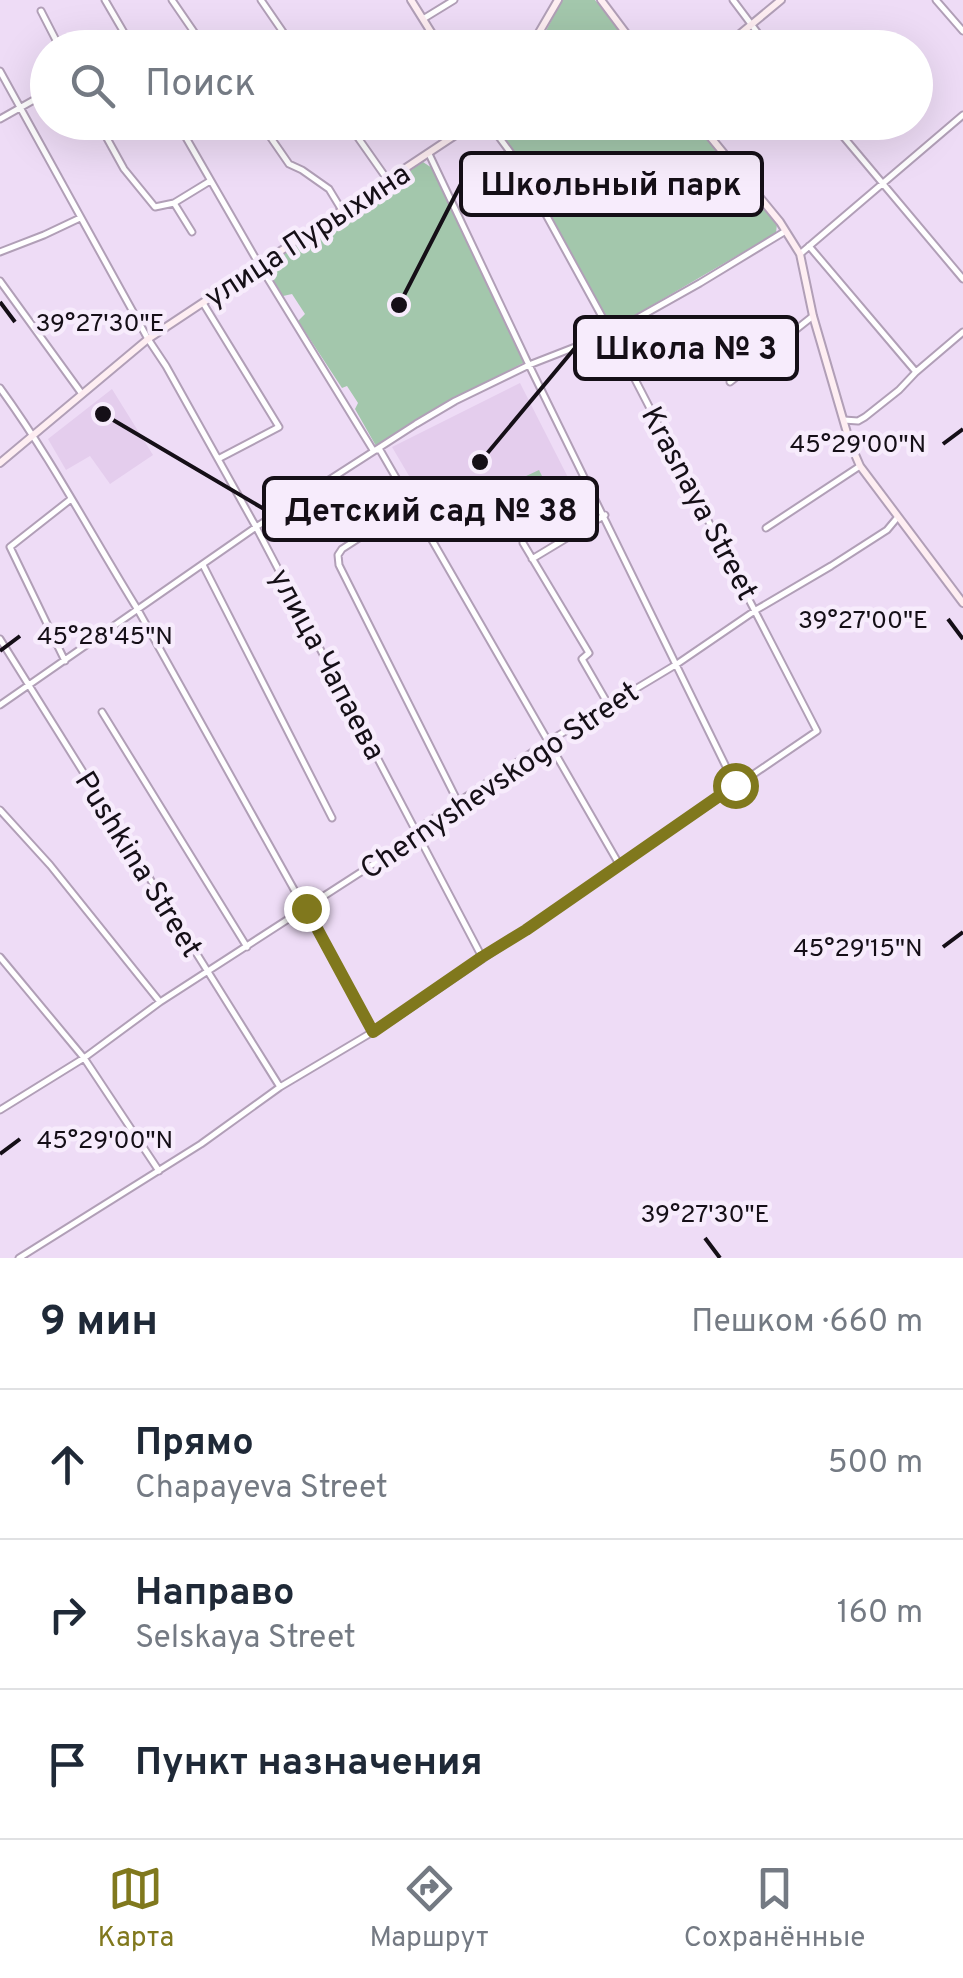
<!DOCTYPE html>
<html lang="ru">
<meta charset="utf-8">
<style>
:root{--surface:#fff;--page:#f2f2f3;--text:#1f2937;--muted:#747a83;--line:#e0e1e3;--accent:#80781d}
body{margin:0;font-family:Overpass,sans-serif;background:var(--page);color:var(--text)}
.stop{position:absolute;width:30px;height:30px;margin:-22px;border:8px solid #80781d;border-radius:50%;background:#fff}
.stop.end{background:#80781d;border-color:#fff;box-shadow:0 2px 10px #0008}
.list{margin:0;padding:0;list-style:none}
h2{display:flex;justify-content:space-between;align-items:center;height:130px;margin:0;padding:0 40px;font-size:42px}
h2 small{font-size:32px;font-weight:400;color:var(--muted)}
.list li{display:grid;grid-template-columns:65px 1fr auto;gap:30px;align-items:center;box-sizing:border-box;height:150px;padding:0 40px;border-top:2px solid var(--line)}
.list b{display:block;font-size:38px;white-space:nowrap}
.list p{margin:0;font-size:32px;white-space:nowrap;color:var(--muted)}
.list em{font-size:32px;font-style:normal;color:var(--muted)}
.icon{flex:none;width:55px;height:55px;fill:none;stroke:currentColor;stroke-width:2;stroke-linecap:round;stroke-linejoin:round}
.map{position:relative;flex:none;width:963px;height:1258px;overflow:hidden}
.search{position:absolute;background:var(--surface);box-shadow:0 10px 40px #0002;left:30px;right:30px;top:30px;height:110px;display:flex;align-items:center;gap:25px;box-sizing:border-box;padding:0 35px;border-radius:55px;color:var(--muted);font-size:38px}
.sheet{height:580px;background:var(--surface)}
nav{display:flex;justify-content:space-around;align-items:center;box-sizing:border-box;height:140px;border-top:2px solid var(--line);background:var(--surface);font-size:28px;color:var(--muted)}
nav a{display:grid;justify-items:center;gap:5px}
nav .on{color:var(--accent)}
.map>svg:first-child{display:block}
</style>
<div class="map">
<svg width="963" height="1258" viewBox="0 0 963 1258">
<rect width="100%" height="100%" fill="#eedcf6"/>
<!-- built -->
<path fill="#e4cded" d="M520 383 580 501 524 529 497 478 428 508 392 447Z
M112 389 153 455 110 484 90 456 66 470 48 439Z"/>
<!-- green -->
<path fill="#a3c7ac" d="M562 0H595L634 47 537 48Z
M492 123H695L777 224 776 233 620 324 613 325 609 321 518 159Z
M423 162 432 168 523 358V363L443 404 376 446 355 409 358 403 347 386 342 388 298 321 305 314 292 294 283 296 265 267Z
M539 470 551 494 519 510 507 485Z"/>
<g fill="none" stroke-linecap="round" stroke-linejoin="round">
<!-- street casing -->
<g stroke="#b19fb7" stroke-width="9">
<path id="street" d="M105 0 133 48
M172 0 205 48
M261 0 294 48
M733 0 769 48
M936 0 963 31
M41 11 60 48
M423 19 454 0
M0 71 148 339 166 366 256 527 482 957
M0 119 48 92
M98 122 124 169 155 207 174 203 192 232
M177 122 260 266 373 450H380L619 864
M260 122 289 164 302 170 329 189 343 212
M347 122 387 179
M831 122 963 279
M429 154 529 365 735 785
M174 203 210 181
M809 246 916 372
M0 252 44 235 80 218
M800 254 963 115
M0 281 82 394
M203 303 279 427 218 459
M730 382 813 316
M0 388C51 458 92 536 138 610L373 1031
M844 420 858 421 865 417 899 390 916 372 963 332
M406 496 401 511 342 549 338 555 339 565 458 802
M766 528 860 466
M523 543 589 653 582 659 608 704
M532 559 605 515
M203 565 332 818
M0 639 280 1087
M65 661 10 547 71 499
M0 705 256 527 416 424 455 401 529 365 611 333 700 283 784 232
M102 712 247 947
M0 810 50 865 160 1002
M0 957 84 1058 159 1171
M0 1110 84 1058 160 1002 409 841 415 831 549 741 677 664 756 610 831 566 887 530 897 518
M19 1258 201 1144 280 1087 391 1021 817 731 611 333 516 160 488 122"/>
</g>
<!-- secondary casing -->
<g stroke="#b19fb7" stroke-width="10">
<path id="secondary" d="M411 0 441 48
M601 0 637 48
M530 48 558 0
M723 48 781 0
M698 122 780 222 800 254 813 316 850 443 860 466 963 603
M0 463 148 339 475 122"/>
</g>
<!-- street -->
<use href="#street" stroke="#fff" stroke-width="5"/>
<!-- secondary -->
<use href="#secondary" stroke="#feeef2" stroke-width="6"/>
</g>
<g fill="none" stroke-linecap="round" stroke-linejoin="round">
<!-- route -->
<path stroke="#80781d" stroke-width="12" d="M306 908 373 1032 482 957 526 930 735 785"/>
</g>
<!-- ticks -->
<path fill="none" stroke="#150f17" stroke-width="4" d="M0 302 15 322M943 444 963 429M948 619 963 639M0 651 20 636M943 947 963 932M0 1154 20 1139M705 1238 720 1258"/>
<g text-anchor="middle" stroke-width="9" stroke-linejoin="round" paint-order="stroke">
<!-- street labels -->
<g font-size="30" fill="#150f17" stroke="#f7ecfc">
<text transform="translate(307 235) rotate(-33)" y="10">улица Пурыхина</text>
<text transform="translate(700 503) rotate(62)" y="10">Krasnaya Street</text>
<text transform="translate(328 664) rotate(62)" y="10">улица Чапаева</text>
<text transform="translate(499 780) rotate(-34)" y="10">Chernyshevskogo Street</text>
<text transform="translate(139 864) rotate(58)" y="10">Pushkina Street</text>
</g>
</g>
<g font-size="25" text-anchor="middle" fill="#150f17" stroke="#f7ecfc" stroke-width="9" stroke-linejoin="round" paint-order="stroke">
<text x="100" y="331">39°27'30"E</text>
<text x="858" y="452">45°29'00"N</text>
<text x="863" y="628">39°27'00"E</text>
<text x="105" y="644">45°28'45"N</text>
<text x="858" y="956">45°29'15"N</text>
<text x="105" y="1148">45°29'00"N</text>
<text x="705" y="1222">39°27'30"E</text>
</g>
<!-- callouts -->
<path fill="none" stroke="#150f17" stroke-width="4" d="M399 305L461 184M480 462L575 348M103 414L264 509"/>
<g fill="#150f17" stroke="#f7ecfc" stroke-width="4">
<circle cx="399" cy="305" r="10"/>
<circle cx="480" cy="462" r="10"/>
<circle cx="103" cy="414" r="10"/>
</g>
<g fill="#f7ecfc" stroke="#150f17" stroke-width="4">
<rect x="461" y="153" width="301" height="62" rx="10"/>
<rect x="575" y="317" width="222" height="62" rx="10"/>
<rect x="264" y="478" width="333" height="62" rx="10"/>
</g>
<g font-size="32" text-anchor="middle" font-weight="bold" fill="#150f17">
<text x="611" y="195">Школьный парк</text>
<text x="686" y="359">Школа № 3</text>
<text x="431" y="521">Детский сад № 38</text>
</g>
</svg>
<div class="stop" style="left:735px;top:785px"></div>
<div class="stop end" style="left:306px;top:908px"></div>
<div class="search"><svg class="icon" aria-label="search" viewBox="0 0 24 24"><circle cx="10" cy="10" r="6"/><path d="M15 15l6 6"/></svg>Поиск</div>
</div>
<section class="sheet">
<h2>9 мин<small>Пешком · 660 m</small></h2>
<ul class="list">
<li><svg class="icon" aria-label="ahead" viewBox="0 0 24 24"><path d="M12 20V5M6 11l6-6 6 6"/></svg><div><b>Прямо</b><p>Chapayeva Street</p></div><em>500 m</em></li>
<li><svg class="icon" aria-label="right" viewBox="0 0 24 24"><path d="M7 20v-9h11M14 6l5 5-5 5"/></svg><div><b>Направо</b><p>Selskaya Street</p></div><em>160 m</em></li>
<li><svg class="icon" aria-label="arrive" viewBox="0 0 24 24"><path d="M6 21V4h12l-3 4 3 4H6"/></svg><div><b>Пункт назначения</b></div></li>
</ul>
</section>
<nav>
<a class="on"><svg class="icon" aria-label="map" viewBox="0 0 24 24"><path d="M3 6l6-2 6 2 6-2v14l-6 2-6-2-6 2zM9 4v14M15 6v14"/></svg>Карта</a>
<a><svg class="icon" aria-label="directions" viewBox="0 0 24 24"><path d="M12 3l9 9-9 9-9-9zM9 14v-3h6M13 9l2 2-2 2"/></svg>Маршрут</a>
<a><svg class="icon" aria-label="saved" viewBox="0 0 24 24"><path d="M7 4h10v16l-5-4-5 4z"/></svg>Сохранённые</a>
</nav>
